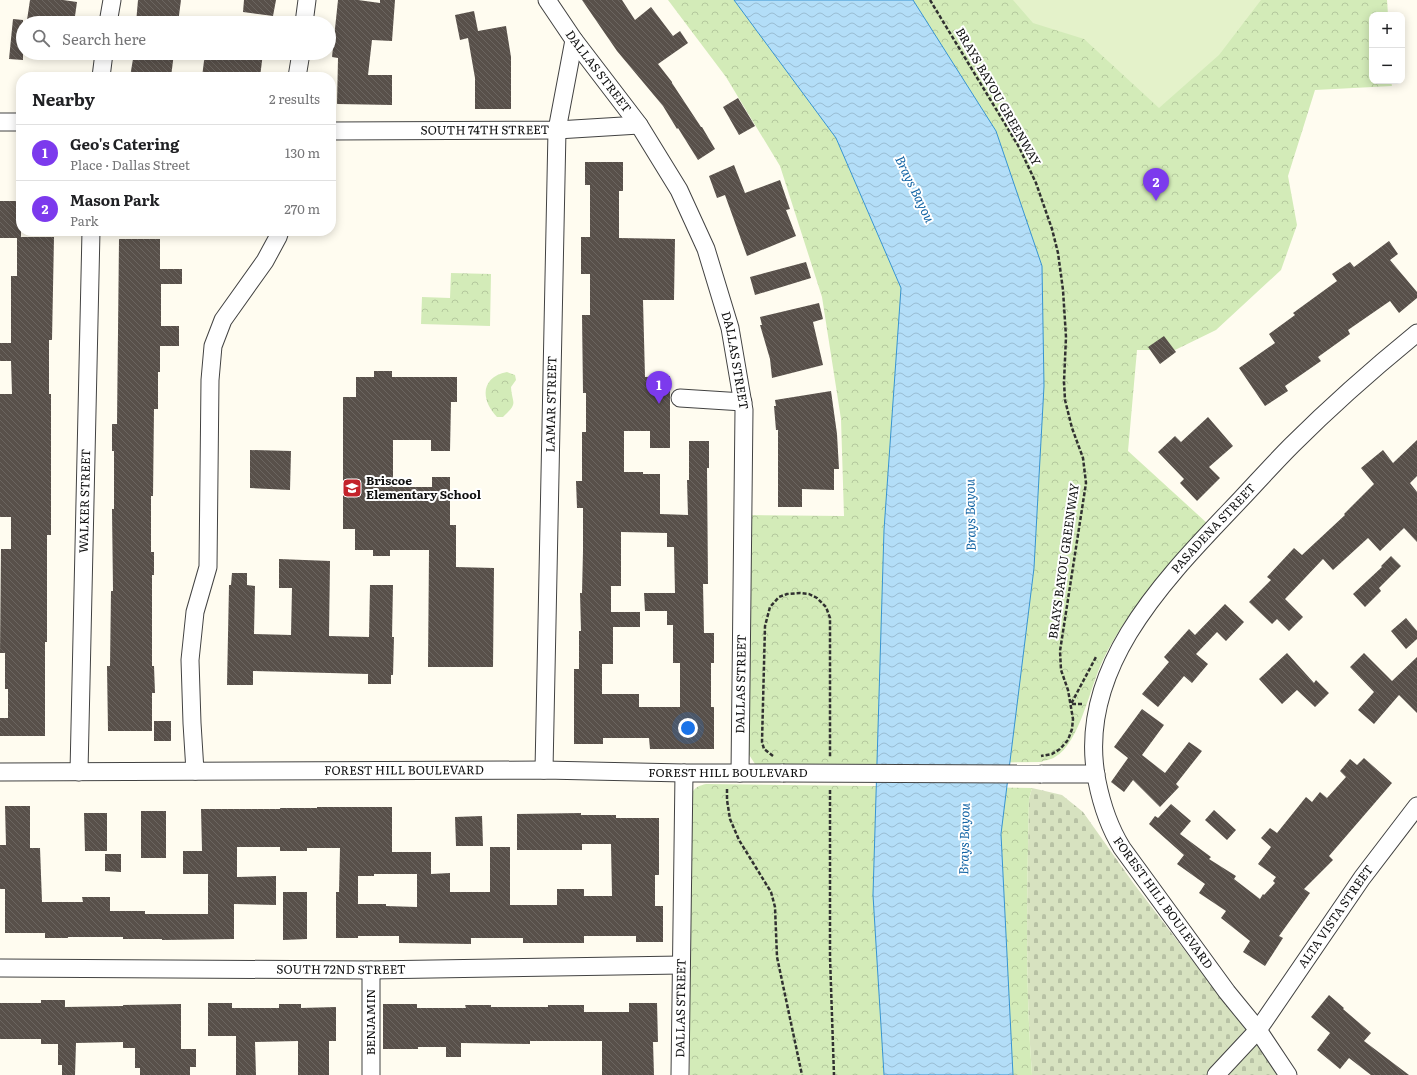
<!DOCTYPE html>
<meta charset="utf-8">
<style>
:root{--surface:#fff;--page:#f2f2f2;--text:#202124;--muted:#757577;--line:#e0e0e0;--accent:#7c3aed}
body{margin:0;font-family:Literata,serif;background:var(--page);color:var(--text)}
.controls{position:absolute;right:12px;top:12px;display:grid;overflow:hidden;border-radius:8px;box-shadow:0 2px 10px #0003}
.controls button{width:36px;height:36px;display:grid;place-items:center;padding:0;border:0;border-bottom:1px solid var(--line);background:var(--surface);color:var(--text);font:20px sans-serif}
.you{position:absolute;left:688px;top:728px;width:14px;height:14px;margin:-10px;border:3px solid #fff;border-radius:50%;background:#1a73e8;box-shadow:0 0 0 6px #1a73e833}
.badge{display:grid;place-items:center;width:26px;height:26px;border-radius:50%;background:var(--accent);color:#fff;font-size:13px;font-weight:700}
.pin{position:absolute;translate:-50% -33px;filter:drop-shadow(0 1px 2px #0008)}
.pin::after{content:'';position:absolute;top:21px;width:14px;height:12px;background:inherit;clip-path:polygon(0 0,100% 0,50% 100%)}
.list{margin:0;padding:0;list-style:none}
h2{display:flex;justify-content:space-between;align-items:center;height:52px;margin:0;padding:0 16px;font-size:17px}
h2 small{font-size:13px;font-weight:400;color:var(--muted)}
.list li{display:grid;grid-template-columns:26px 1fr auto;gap:12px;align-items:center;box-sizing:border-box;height:56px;padding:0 16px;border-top:1px solid var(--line)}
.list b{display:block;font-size:15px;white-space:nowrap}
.list p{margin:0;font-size:13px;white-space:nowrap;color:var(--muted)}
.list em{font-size:13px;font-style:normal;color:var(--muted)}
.icon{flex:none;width:22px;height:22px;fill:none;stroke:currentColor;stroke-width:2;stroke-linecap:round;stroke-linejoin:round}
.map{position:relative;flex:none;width:1417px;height:1075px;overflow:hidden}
.search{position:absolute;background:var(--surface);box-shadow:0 2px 10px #0003;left:16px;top:16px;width:320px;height:44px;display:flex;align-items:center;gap:10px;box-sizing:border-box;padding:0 14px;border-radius:22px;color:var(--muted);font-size:15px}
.panel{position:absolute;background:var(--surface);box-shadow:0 2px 10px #0003;left:16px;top:72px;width:320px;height:164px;border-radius:16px}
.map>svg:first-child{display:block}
</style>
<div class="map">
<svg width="1417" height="1075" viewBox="0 0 1417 1075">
<defs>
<pattern id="cemetery-stones" width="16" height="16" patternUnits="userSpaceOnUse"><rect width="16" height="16" fill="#d7e2c0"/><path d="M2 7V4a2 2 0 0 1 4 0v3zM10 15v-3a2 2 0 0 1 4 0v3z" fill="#b7c1a4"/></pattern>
<pattern id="park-crowns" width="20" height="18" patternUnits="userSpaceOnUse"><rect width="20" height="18" fill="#d3ebb8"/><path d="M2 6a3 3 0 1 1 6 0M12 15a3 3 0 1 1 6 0" fill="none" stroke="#b4c89d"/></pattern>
<pattern id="water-waves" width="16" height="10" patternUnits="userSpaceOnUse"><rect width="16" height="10" fill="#b3def8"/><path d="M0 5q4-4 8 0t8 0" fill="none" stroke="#99bdd3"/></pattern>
<pattern id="building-back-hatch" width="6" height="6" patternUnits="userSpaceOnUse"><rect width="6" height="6" fill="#58504a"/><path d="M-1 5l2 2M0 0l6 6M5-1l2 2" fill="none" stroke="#6b6560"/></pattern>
</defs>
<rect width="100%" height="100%" fill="#fffcf0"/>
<!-- cemetery -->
<path fill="url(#cemetery-stones)" d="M1032 788 1062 795 1083 812 1134 884 1218 994 1283 1075H1032C1025 983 1027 891 1029 799Z"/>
<!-- park -->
<path fill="url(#park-crowns)" d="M668 0H1387L1388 15H1372V81H1391L1392 86 1315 90 1288 176 1297 225 1281 270 1216 330 1175 350H1137L1128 451 1208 524C1169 566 1128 608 1103 660 1090 686 1080 743 1055 757 1051 760 1045 760 1041 762L763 766 755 764 748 753 750 515 844 516 841 419 822 297 780 166 726 77Z
M451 273 491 274 490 326 421 324 422 297 450 298Z
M507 372 515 375 516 380 511 387C512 404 519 402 503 417H497C480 399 481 377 507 372Z
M706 784 1032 788 1029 799C1027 891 1025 983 1032 1075H690L689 804C692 791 693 787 706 784Z"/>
<!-- pitch -->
<path fill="#e4f2ca" d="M1013 0H1261L1219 55 1159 108 1084 39 1033 23Z"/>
<!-- water -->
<path fill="url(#water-waves)" stroke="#3894d1" d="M734 0H913L996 131 1042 266 1044 386 1034 568 1001 834 1013 1075H884L873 895 884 530 901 288 836 138Z"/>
<!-- building -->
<path fill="url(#building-back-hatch)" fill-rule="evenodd" d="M30 0H63L77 2 74 23H51L27 20Z
M138 0H181L178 23H136Z
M244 0H276L273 16 243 12Z
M338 0H358L380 3V0H395L392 41 372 40 368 75H392V105L337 104 338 58 332 57Z
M582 0H622L635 20 651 7 673 36 680 31 688 43 658 64 672 82V83L701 127H702L715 149 698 160 678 128 677 129 663 106 617 51Z
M474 11 478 31 506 26 511 57V109H475V78L468 38 460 40 455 15Z
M13 19 23 20V60L9 59Z
M134 53H174L171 77H130Z
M205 53H263L260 77H202Z
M738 98 755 126 739 135 723 107Z
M585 162H623V191H619V238L675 239 674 300H643L645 377 670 376V448H650V431H624V472H643V474H660V514L688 515 687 480H689V441H709V468H707L708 584H703L704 633H714V663H711V707H714V749H650L649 738H603V744H574V669H579V631H581L580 593H582L583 551V508H577L576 481H582V432H586V393H583L582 315H590V274H581V237H590V185H585ZM621 532 667 533V547H674L675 593H644L645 611H667V625H673V663H680V707H639V694H602V664H613V627H640V612H611V586H621Z
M734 165 745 193 780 180 790 209 786 210 796 236 747 256 725 195 717 198 709 176Z
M0 201H21V237H54L52 340H49V394H51V535H47V642H45V736H0V718H8V689H5V653H0L1 549H11V517H0V394H12L11 361H0V343H11V276H17V238H0Z
M119 239H160V269H182V284H161V326H179V346H160V372H158V409H154L153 496H151V552H154V575H152V666H154L155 693H152V731H108L107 666H110L111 591H113L112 509H114V451H112V424H117Z
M1389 241 1398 254 1390 260 1417 292V298L1399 313 1390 301 1348 330 1350 334 1318 357 1321 361 1285 386 1288 391 1265 406 1239 368 1275 343 1269 334 1295 315 1293 313 1337 281 1332 274 1350 262 1354 267Z
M806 262 811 278 755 295 750 277Z
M819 303 823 319 813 322 823 365 772 378 770 359 760 325H762L760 317Z
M1164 336 1176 352 1160 364 1148 347Z
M374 371H392V377H457V402H451L450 451H431V440H393V487H432V477H450V525H456V567L494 568 493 667H428L429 550H390V556H373V550H355V529H343V397H356V377H374Z
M831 391 837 434 839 469H834V490L802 489V507H778V430H776L774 406H776L775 400Z
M1208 417 1233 446 1209 467 1220 478 1197 501 1180 483 1184 479 1158 452 1175 436 1181 442Z
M1417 440V476L1410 483 1417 492V542L1404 528 1380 551 1368 538 1333 570 1323 559 1285 599 1303 617 1289 631 1277 619 1272 624 1249 602 1271 580 1267 577 1294 548 1302 555 1345 515 1344 514 1374 484 1361 468 1383 450 1393 463Z
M250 450 291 451 290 490 250 488Z
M1391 556 1401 566 1379 588 1381 591 1365 607 1353 594 1382 567 1381 566Z
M279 559 330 561 329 636 369 637 370 585H393L392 637H394L393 675H391V684H368V674L253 671V685H227L229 585H231L232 573H247V585L255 586 254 634 291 635 292 588H279Z
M1225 604 1244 622 1226 641 1217 632 1196 654 1208 664 1192 683 1184 676 1158 707 1142 694 1169 662 1164 657 1189 629 1195 635Z
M1406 618 1417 631V639L1406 649 1391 631Z
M1287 653 1314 683 1316 680 1329 693 1315 707 1297 690 1282 704 1259 679Z
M1364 653 1392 681 1417 657V713L1399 695 1374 724 1358 710 1374 692 1350 667Z
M1142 709 1164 725 1142 755 1165 773 1189 742 1202 751 1176 784 1179 787 1160 807 1133 780 1124 792 1111 782 1128 758 1114 747Z
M154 721H171V741H154Z
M1364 758 1392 783 1329 856 1333 860 1304 889 1310 893 1279 936 1283 938 1265 966 1243 952 1250 941 1221 918 1226 911 1199 893 1205 884 1177 864 1184 855 1149 824 1155 816 1158 818 1171 804 1191 821 1180 834 1211 857 1209 859 1236 876 1234 879 1260 899 1263 894 1264 895 1275 883 1273 881 1276 877 1258 864 1271 847 1261 838 1270 828 1277 833 1306 797 1312 802 1320 792 1327 798 1346 777 1340 771 1350 759 1357 765Z
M5 806H30V848H40L42 902H83L82 897H110V911H145V914H208V874H183V851H202L201 809H280V808H317V807H392V852H431V874L450 873V892H490V847H510V905H557V889H584V896H612L611 844H582V850H517V814L581 813V815H616V818H659V875H655V906H663V942H636V936H584V943H523V938H471V944L399 943V936H358V938H336V892H339L340 848H307V851H280V847H237V877L276 876V905L234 904V939L162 940V939H123V937H68V938H45V933H5V889H0V845H6ZM374 874H417V907L386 906V904H358V876H374Z
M1214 810 1236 830 1227 840 1205 820Z
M141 811H166V858H141Z
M84 813H107V851H85Z
M482 816 483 846H456L455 817Z
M105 854H121V872L105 871Z
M283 892H307V939L283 940Z
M1329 995 1344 1008 1343 1009 1371 1033 1364 1041 1409 1075H1371L1349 1058 1340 1069 1317 1050 1330 1033 1311 1017Z
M41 1000H65V1007L123 1006V1005L181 1004V1049H196V1067H190V1075H140V1068H135V1048H123V1042L76 1043 75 1075H62V1065H58V1044H41V1039H0V1003H41Z
M208 1003H232V1008H279V1004H301V1008L336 1007V1041H329V1075H298V1041L255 1042 256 1075H236V1036H208Z
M629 1003H657L658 1042H653L654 1075H602V1041H530V1044L461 1043V1057H446V1047H418V1049H383V1004H417V1008H466L465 1005H491V1007H548V1005H584V1012H629Z"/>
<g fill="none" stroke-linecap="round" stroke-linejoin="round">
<!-- minor casing -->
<g stroke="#424242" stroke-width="19">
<g id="minor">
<path id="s1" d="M547 0 574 40 639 125 679 190 706 249 730 328 744 410 740 773"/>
<path d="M108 23 112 0"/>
<path d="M304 23 307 0"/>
<path d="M101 77 104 53"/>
<path d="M297 77 301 53"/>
<path d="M0 122H21"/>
<path id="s2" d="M331 131 557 130 639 125"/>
<path d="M680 398 743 402"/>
<path id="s3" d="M544 770 557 130 574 40"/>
<path d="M195 771 192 723 190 660 195 612 208 567 210 380 213 346 223 320 265 261 278 237 280 231"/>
<path id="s4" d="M0 772 544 770 684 773H783"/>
<path id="s5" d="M79 772 91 231"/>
<path d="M1041 774H1096"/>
<path id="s6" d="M0 968 371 970 681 965"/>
<path d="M371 1075V970"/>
<path id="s7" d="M680 1075 684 773"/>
<path id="s8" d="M1216 1075 1258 1030 1362 878 1417 806"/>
<path id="s9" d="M1288 1075 1258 1030 1227 992 1122 848C1109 827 1102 806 1097 781 1074 667 1169 575 1241 499 1258 481 1274 463 1292 445 1331 406 1374 368 1417 333"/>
</g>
</g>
<!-- path -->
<path stroke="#313131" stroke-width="2.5" stroke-dasharray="4 2" stroke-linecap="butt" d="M930 0 1019 147 1036 183 1052 229 1058 253 1063 290 1066 337 1064 382 1065 400 1072 428 1083 458 1086 483 1060 651 1061 670 1068 690 1073 719 1072 729 1068 740 1060 749 1052 754 1041 756
M1082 704H1071L1096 657
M773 756 764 749 762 742 765 626 770 607 779 597 787 594 800 593 809 594 817 598 826 607 830 618V757
M727 789V800L730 819 739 840 771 892 775 907 777 957 802 1075
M830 790V957L834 1075"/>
<!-- minor -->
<use href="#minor" stroke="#fff" stroke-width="17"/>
<!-- minor-bridge casing -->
<g stroke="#424242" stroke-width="19" stroke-linecap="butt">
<path id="minor-bridge" d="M783 773 1041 774"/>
</g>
<!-- minor-bridge -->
<use href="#minor-bridge" stroke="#fff" stroke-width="17"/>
</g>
<!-- icons -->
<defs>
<g id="school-square" transform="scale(1)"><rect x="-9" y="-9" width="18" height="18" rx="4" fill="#c3222a" stroke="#fff"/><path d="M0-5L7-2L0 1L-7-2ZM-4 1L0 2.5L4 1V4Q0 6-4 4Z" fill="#fff"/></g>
</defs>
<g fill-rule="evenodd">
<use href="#school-square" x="352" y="488"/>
</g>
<g text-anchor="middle" stroke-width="4" stroke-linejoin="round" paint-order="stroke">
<!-- street labels -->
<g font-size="12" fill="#0f0f0f" stroke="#fff">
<text dy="4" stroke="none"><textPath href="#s1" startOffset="88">DALLAS STREET</textPath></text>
<text transform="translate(998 97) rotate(60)" y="4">BRAYS BAYOU GREENWAY</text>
<text dy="4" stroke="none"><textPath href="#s2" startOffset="154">SOUTH 74TH STREET</textPath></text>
<text dy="4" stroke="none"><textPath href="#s1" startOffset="412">DALLAS STREET</textPath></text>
<text dy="4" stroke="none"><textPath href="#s3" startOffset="366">LAMAR STREET</textPath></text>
<text dy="4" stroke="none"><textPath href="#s5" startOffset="271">WALKER STREET</textPath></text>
<text dy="4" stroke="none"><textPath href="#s9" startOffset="643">PASADENA STREET</textPath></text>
<text transform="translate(1064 561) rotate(-82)" y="4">BRAYS BAYOU GREENWAY</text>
<text transform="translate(741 684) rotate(-89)" y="4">DALLAS STREET</text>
<text dy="4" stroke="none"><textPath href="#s4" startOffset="404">FOREST HILL BOULEVARD</textPath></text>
<text x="728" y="777">FOREST HILL BOULEVARD</text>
<text transform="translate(1163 903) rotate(54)" y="4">FOREST HILL BOULEVARD</text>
<text dy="4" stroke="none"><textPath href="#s8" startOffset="199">ALTA VISTA STREET</textPath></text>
<text dy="4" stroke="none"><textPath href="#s6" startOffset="341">SOUTH 72ND STREET</textPath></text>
<text dy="4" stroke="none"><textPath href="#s7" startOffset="67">DALLAS STREET</textPath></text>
<text transform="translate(371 1022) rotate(-90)" y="4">BENJAMIN</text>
</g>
<!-- poi labels -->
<g font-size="12" font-weight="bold" fill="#0f0f0f" stroke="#fff" text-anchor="start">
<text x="366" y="485">Briscoe<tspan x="366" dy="14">Elementary School</tspan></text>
</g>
<!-- water labels -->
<g font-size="13" font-style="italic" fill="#1465a5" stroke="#fff">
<text transform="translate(915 189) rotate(64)" y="5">Brays Bayou</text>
<text transform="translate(970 515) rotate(-91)" y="5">Brays Bayou</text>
<text transform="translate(964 839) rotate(-89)" y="5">Brays Bayou</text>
</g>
</g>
</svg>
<div class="controls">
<button>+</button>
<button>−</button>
</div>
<div class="you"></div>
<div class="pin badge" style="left:659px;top:404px">1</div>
<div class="pin badge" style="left:1156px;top:201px">2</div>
<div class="search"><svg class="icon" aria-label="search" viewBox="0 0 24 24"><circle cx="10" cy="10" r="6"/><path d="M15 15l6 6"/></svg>Search here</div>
<section class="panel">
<h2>Nearby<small>2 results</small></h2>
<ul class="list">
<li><span class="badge">1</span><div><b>Geo's Catering</b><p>Place · Dallas Street</p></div><em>130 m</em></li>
<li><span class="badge">2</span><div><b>Mason Park</b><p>Park</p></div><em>270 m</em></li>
</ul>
</section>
</div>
